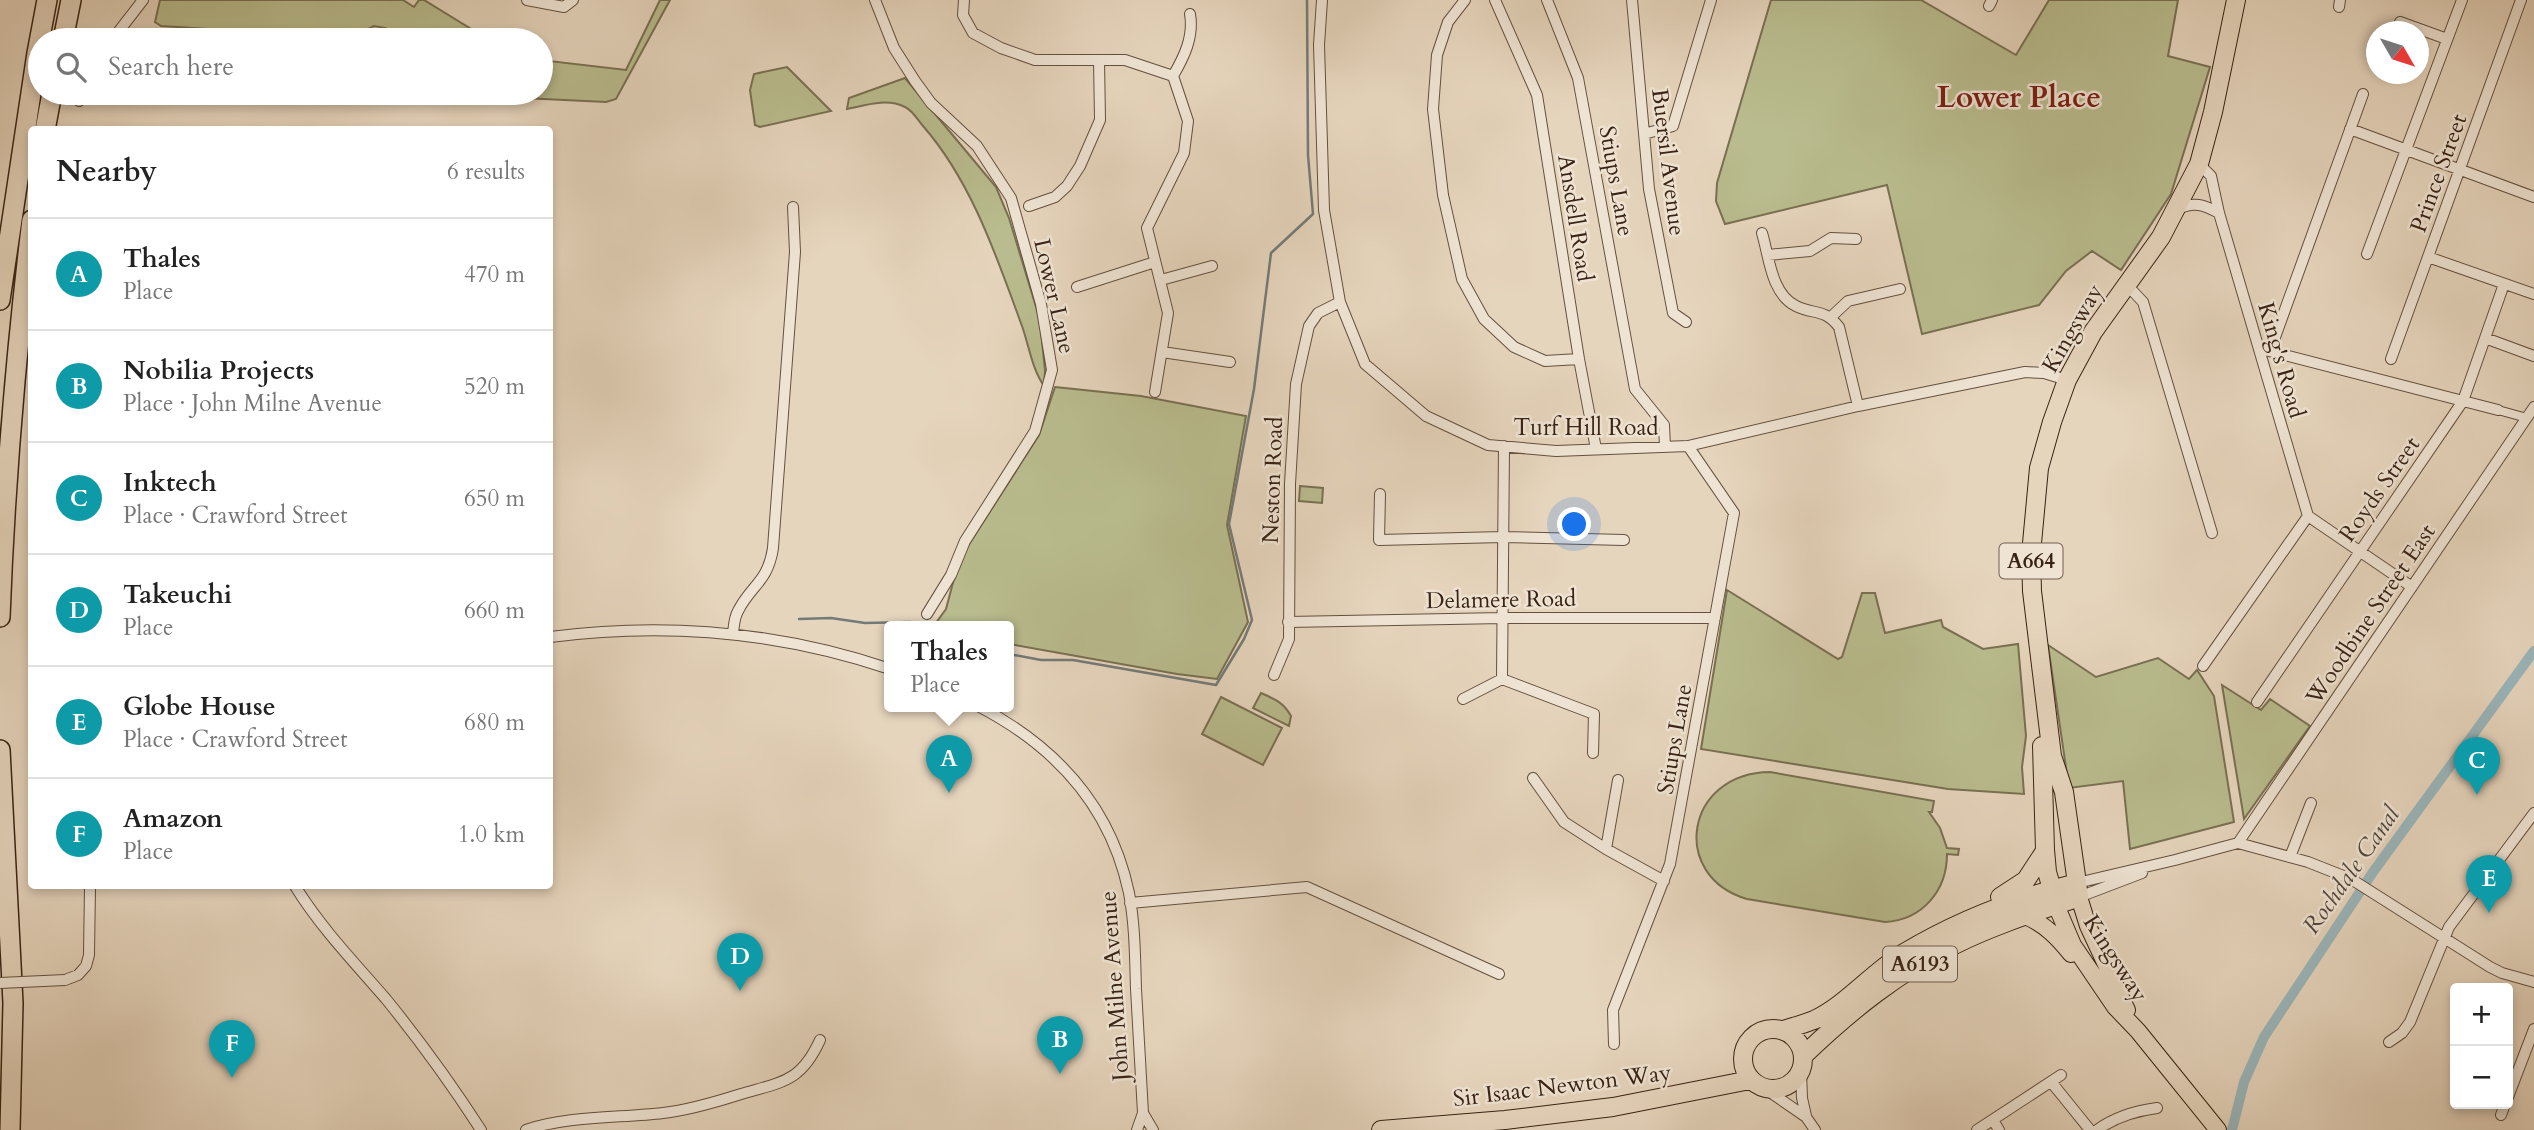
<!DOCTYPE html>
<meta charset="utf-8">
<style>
:root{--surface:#fff;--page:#f6f6f6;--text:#222;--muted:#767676;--line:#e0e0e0;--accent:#8f2418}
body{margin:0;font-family:Cardo,serif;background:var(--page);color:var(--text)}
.controls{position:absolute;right:21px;bottom:21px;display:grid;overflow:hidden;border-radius:7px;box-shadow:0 4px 10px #0003}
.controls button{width:63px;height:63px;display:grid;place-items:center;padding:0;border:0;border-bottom:2px solid var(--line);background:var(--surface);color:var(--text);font:35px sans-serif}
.compass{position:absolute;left:2366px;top:21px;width:63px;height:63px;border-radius:50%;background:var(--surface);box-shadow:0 4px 10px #0003;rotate:129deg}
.you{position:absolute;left:1575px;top:525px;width:24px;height:24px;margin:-18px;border:5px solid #fff;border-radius:50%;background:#1a73e8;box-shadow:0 0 0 10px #1a73e833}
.badge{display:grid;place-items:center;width:46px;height:46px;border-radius:50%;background:var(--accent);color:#fff;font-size:23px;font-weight:700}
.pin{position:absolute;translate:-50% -58px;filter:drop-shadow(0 2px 4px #0008)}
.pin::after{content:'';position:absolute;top:37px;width:24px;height:21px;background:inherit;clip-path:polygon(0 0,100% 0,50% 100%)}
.popup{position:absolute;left:884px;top:621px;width:130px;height:91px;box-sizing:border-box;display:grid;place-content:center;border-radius:7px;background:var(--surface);filter:drop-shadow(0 2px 5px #0005);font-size:23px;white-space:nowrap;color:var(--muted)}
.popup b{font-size:26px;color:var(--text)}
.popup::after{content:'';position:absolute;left:50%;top:100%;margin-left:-14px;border:14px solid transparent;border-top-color:var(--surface)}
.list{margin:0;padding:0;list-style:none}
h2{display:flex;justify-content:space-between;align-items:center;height:91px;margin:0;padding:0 28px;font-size:30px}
h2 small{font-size:23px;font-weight:400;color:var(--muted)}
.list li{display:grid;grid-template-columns:46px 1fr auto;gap:21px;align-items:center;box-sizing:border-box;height:112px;padding:0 28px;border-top:2px solid var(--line)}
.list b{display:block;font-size:26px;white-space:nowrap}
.list p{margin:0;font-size:23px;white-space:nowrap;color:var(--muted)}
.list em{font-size:23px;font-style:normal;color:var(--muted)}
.icon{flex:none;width:38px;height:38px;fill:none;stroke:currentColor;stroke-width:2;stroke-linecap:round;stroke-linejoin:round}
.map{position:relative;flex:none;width:2534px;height:1130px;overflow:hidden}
.search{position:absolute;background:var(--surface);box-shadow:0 4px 10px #0003;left:28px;top:28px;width:525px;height:77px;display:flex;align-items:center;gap:18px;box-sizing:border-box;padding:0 24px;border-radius:38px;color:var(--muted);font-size:26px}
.panel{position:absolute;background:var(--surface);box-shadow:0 4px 10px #0003;left:28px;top:126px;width:525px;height:763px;border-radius:7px}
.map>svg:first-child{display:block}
</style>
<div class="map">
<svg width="2534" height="1130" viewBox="0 0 2534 1130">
<rect width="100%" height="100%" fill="#e6d5bd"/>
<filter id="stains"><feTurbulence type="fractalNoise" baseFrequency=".00286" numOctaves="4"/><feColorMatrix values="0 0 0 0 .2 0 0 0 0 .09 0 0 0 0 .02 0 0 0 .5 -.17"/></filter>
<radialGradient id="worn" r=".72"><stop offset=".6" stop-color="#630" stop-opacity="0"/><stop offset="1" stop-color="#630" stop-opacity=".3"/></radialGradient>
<!-- green -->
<path fill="#b9bc8e" stroke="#797052" stroke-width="2" d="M160 0H403L414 7 419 0H424L489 40H406L385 28 374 26 350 38 161 26 155 22Z
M660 0H670L616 99 606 102 523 98 508 93H541V60L626 70Z
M1771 0H1921L2016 55 2049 0H2178L2168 56 2210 67 2171 194 2121 270 2092 251 2066 271 2039 305 1922 334 1887 185 1725 224 1716 201 1717 183Z
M787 67 831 111 760 127 755 125 750 90 754 74Z
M905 78 996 187 1009 218 1040 320 1045 371 1044 386C1032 369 1029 346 1022 326 997 258 972 182 923 126 918 120 912 110 905 107 887 98 866 105 847 109L849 98Z
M1055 387 1141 396 1246 416 1227 525 1248 622 1217 679 1177 674 1009 644V627H933L946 609 955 575 966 549 1039 435Z
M1300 486 1323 488 1322 503 1299 501Z
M1727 590 1838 659 1842 657 1862 593H1875L1885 633 1941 620 1943 627 1983 649 2018 644 2026 736 2022 767 2024 794 1948 789 1701 749Z
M2048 645 2096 677 2158 658 2189 679 2197 670 2214 696 2234 822 2130 849 2123 781 2069 788Z
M2222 685 2261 710 2270 699 2310 726 2244 819Z
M1261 693C1275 699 1284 703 1291 716L1289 726 1253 708Z
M1221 697 1282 728 1263 765 1202 734Z
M1770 772 1934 801 1932 812H1929L1940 828 1947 848 1959 849 1958 855 1947 854C1947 891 1922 920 1885 922L1747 899C1669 876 1685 773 1770 772Z"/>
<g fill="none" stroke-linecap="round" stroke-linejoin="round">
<!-- stream -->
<path stroke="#737b79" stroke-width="2.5" d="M799 619 831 618 865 623 910 622
M1009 654 1041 660H1073L1216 685 1244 639 1252 620 1229 524 1254 389 1271 253 1313 214 1308 155 1307 0"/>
<!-- canal -->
<path stroke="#9ab6bb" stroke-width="10" d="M2232 1130 2244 1082 2264 1037 2373 872 2534 651"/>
<!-- pedestrian casing -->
<g stroke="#64503f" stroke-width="10">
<path id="pedestrian" d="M2498 410 2527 418"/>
</g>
<!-- minor casing -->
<g stroke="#64503f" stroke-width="12">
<path id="minor" d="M527 0 564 7 573 0
M875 0 894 48 915 81 931 103 977 146 1011 198 1041 304 1052 370 1035 431 965 541 951 575 927 614
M964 0 963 15 973 33 1001 48 1035 60H1125L1173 76 1188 121 1184 153 1147 228 1168 313 1155 392
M1322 0 1319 45 1324 210 1340 302 1365 364 1426 416 1488 445 1556 451 1688 446 1858 406 2025 372 2044 373 2067 380
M1465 0 1448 22 1437 55 1433 109 1443 195 1462 279 1484 319 1514 347 1545 361 1579 359
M1495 0 1537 95 1579 359 1596 449
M1547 0 1578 78 1635 389 1664 425 1665 447
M1632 0 1649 189 1673 313 1686 322
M1989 6 1992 0
M2339 7 2340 0
M2400 22 2447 39
M112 40 143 0
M1173 76C1184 57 1194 37 1190 14
M79 101 81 93
M2350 129 2534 197
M1644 134 1673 126 1711 0
M2199 164 2211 176 2219 213 2308 516
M1029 206 1055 197 1067 186 1080 166 1100 120 1099 60
M2178 209C2194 201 2204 205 2219 213
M1762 233C1769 256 1771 294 1796 306 1814 315 1824 308 1839 327L1858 406
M2367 254 2462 0
M1768 255 1810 251 1831 238 1856 239
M2428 257 2534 294
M1161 280 1212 266
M2126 284 2143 302 2212 533
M1077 287 1155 262
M1831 317 1848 301 1900 289
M2485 338 2534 356
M2265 350 2498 410
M2270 351 2363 94
M1162 352 1230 362
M2391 359 2521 0
M1380 494 1379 540 1503 537 1624 540
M2308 516 2412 587
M1288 622 1503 618H1715
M733 633C734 626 734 618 738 611 751 585 768 582 773 548L795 252 793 207
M550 637C664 622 780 632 890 669
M2203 666 2308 516
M1274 675 1289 639 1290 484 1296 384 1309 326 1318 313 1340 302
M1502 679 1504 446
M1463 699 1502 679 1594 714 1593 753
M2257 702 2463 401 2504 284
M980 707C1056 747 1111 807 1129 893 1135 925 1135 957 1136 989 1138 1030 1141 1071 1143 1113L1137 1130
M1533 778 1564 822 1606 849 1664 881
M2238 843 2534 407
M1606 849 1618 780
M2290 857 2311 803
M2077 883 2175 860 2238 843 2308 862 2351 879 2490 967 2502 973 2534 982
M295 886C321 928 354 962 386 999 420 1041 452 1085 481 1130
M2079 897 2142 873
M1130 903 1307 887 1499 974
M65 980 78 975 86 966 89 955 90 886
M2389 1042 2402 1033 2410 1022 2449 927 2534 813
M1614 1044 1613 1010 1670 864 1734 513 1688 446
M1801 1072 1802 1098 1806 1116
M2052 1083 2090 1130
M1764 1088 1806 1117 1815 1130
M2508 1097 2534 1029
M1143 1113 1153 1130
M2501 1115 2505 1104
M1993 1120 1999 1130
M526 1130C565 1116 621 1118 663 1113 690 1110 716 1102 741 1094 782 1082 801 1082 820 1040
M1977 1130 2061 1075
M2097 1130C2115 1117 2134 1111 2157 1108"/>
</g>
<!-- primary casing -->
<g stroke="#392315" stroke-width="18">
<path id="primary" d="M2079 897 2088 926 2127 1010
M2056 905 2073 945 2115 1007 2138 1031 2218 1130
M2025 916C2045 924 2058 938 2071 954"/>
</g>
<!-- trunk casing -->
<g stroke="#392315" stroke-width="20">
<path id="trunk" d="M2042 746 2045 850 2047 872 2055 899
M2000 897 2026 880 2045 851
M1743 1059a30 30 0 1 1 60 0a30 30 0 1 1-60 0Z
M1783 1030C1793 1027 1804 1024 1814 1020 1845 1006 1873 972 1904 953 1957 921 2017 898 2077 883
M1803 1056C1850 1011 1899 971 1958 943 1997 924 2039 911 2079 897L2064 792 2052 756 2032 591 2031 554 2039 468 2052 422 2067 380 2093 332 2161 237 2199 164 2213 112 2236 0
M1381 1130 1505 1120 1613 1107 1750 1080"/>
</g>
<!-- motorway casing -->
<g stroke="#392315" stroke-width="22">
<path id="motorway" d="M63 40 71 0
M45 130 52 93
M0 300 37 53 47 0
M0 617C5 484 16 352 32 220
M0 750 13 1003 10 1130"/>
</g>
<!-- pedestrian -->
<use href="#pedestrian" stroke="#efe4d4" stroke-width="8"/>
<!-- minor -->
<use href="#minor" stroke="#efe4d4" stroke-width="10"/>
<!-- primary -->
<use href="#primary" stroke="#e6d5bd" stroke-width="16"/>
<!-- trunk -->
<use href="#trunk" stroke="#e6d5bd" stroke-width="18"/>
<!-- motorway -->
<use href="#motorway" stroke="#e6d5bd" stroke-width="19"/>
<!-- minor-bridge casing -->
<g stroke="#64503f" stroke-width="12" stroke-linecap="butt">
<path id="minor-bridge" d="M0 983 65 980"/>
</g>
<!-- minor-bridge -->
<use href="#minor-bridge" stroke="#efe4d4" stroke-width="10"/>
</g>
<g text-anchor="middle" stroke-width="5" stroke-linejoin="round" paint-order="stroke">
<!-- shield labels -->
<g fill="#efe4d4" stroke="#705d4e" stroke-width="2">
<rect x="1999.5" y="543.5" width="63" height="35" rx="5"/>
<rect x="1883" y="946.5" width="74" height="35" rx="5"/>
</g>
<g font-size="21" font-weight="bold" fill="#392315">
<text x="2031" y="568">A664</text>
<text x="1920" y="971">A6193</text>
</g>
<!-- street labels -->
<g font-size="23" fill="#392315" stroke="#efe4d4">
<text transform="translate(1669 162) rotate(83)" y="8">Buersil Avenue</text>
<text transform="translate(2438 173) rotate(-70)" y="8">Prince Street</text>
<text transform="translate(1617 181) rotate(80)" y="8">Stiups Lane</text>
<text transform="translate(1576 218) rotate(81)" y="8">Ansdell Road</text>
<text transform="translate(1055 296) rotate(77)" y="8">Lower Lane</text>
<text transform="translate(2072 328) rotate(-60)" y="8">Kingsway</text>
<text transform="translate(2282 360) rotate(74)" y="8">King's Road</text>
<text x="1586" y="435">Turf Hill Road</text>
<text transform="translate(1272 480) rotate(-88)" y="8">Neston Road</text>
<text transform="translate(2379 489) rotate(-55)" y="8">Royds Street</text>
<text transform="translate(1501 599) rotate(-1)" y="8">Delamere Road</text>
<text transform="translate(2370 614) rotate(-56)" y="8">Woodbine Street East</text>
<text transform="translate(1674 739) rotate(-80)" y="8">Stiups Lane</text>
<text transform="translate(2116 958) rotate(57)" y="8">Kingsway</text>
<text transform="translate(1114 986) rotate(-94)" y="8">John Milne Avenue</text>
<text transform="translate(1562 1085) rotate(-7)" y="8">Sir Isaac Newton Way</text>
</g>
<!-- water labels -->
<g font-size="24" font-style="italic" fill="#51483e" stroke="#efe4d4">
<text transform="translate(2351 870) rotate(-55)" y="8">Rochdale Canal</text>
</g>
<!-- district labels -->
<g font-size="30" font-weight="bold" fill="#7a1f14" stroke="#efe4d4">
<text x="2019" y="107">Lower Place</text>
</g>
</g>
<rect width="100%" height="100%" filter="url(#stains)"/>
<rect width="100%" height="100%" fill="url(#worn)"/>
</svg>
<div class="controls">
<button>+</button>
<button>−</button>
</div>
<svg class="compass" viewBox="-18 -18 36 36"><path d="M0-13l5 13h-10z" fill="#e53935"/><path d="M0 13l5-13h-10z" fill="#767676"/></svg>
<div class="you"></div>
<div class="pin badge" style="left:949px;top:793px;background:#0f9aa8">A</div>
<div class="popup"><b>Thales</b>Place</div>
<div class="pin badge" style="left:1060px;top:1074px;background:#0f9aa8">B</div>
<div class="pin badge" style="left:2477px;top:795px;background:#0f9aa8">C</div>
<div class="pin badge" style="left:740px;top:991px;background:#0f9aa8">D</div>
<div class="pin badge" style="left:2489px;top:913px;background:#0f9aa8">E</div>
<div class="pin badge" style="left:232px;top:1078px;background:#0f9aa8">F</div>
<div class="search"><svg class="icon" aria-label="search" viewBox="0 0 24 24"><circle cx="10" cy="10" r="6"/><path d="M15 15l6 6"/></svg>Search here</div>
<section class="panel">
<h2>Nearby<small>6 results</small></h2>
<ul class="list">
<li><span class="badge" style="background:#0f9aa8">A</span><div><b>Thales</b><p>Place</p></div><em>470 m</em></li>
<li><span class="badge" style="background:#0f9aa8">B</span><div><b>Nobilia Projects</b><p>Place · John Milne Avenue</p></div><em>520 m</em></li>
<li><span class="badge" style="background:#0f9aa8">C</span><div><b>Inktech</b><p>Place · Crawford Street</p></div><em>650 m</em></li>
<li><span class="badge" style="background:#0f9aa8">D</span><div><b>Takeuchi</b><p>Place</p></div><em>660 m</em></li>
<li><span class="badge" style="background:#0f9aa8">E</span><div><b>Globe House</b><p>Place · Crawford Street</p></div><em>680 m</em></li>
<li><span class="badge" style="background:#0f9aa8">F</span><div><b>Amazon</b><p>Place</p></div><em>1.0 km</em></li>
</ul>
</section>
</div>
